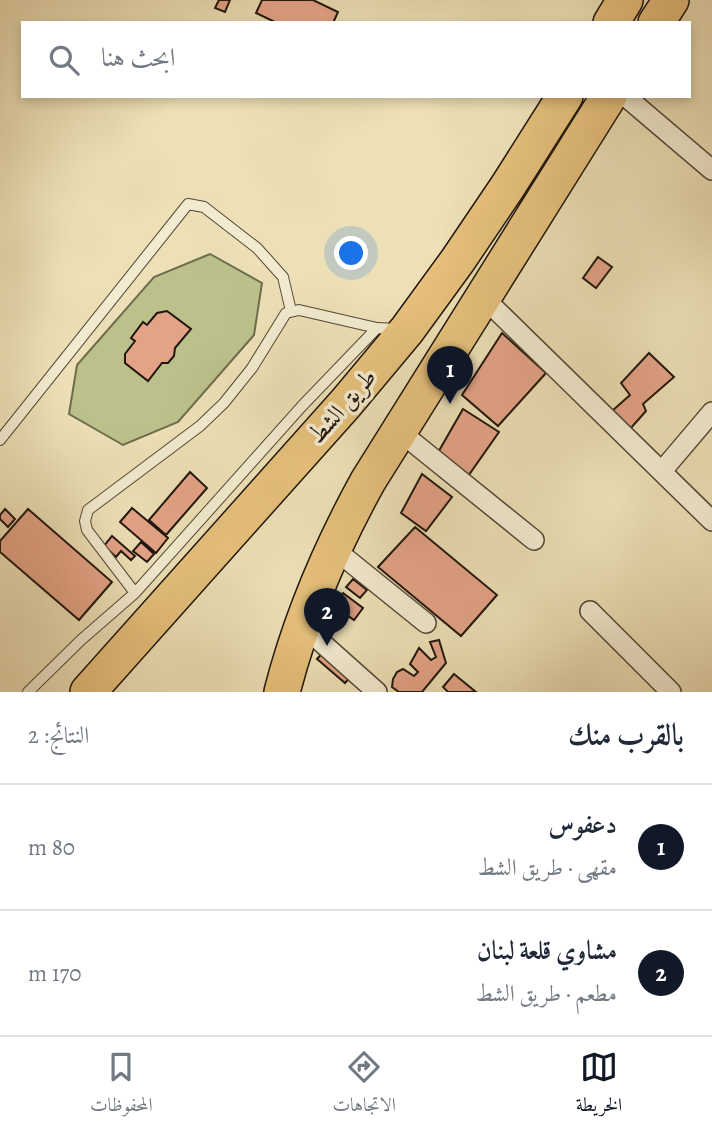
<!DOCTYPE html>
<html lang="ar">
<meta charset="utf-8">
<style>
:root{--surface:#fff;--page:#f6f6f7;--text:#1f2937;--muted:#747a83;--line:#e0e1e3;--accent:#111827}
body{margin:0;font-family:Alegreya,Amiri,serif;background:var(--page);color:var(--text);direction:rtl}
.you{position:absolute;left:352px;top:254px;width:24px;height:24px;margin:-18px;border:5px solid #fff;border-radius:50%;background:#1a73e8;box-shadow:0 0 0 10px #1a73e833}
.badge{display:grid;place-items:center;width:46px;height:46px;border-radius:50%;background:var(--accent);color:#fff;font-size:23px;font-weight:700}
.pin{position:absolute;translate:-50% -58px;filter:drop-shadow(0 2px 4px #0008)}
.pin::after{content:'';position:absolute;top:37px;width:24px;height:21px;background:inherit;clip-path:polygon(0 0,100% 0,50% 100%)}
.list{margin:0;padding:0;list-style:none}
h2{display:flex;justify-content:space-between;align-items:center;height:91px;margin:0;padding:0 28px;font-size:30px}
h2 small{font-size:23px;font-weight:400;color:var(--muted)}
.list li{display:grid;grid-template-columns:46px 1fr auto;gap:21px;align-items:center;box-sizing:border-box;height:126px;padding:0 28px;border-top:2px solid var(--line)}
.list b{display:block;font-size:26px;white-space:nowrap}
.list p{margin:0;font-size:23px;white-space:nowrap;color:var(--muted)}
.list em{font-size:23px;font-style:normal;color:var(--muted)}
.icon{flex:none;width:38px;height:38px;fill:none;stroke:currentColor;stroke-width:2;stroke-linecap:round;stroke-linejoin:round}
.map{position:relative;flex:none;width:712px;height:692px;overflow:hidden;direction:ltr}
.search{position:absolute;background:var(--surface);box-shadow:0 4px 10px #0003;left:21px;right:21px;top:21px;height:77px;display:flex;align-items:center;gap:18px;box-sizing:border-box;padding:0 24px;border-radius:0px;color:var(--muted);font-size:26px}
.sheet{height:343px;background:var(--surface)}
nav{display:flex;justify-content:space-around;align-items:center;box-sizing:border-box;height:98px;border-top:2px solid var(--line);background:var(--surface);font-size:19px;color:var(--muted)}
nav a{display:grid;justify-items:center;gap:4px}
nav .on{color:var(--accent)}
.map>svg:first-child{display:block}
</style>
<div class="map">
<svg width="712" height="692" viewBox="0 0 712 692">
<rect width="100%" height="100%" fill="#ede0b6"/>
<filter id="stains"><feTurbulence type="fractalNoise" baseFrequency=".00286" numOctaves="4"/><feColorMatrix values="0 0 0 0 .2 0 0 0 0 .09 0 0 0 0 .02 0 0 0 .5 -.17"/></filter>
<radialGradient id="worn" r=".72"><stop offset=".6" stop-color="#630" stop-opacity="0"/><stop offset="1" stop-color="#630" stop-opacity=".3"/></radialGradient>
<!-- green -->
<path fill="#bcc18b" stroke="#6e6c4c" stroke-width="2" d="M210 254 262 283 254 335 178 422 123 445 69 414 77 365 154 277Z"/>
<!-- building -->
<path fill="#e4a386" stroke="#20160c" stroke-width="2" d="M219 0H230L225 12 215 8Z
M262 0H313L338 12 333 23H277L256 13Z
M598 257 612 267 596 288 583 278Z
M167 311 191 329 175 348 174 356 168 363H162L148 381 125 363V354L135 341 131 338 143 322 147 325 157 313Z
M502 333 546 373 498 426 462 395Z
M649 353 674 377 643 404 646 411 630 429 612 411 630 395 621 383Z
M463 409 499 432 466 479 436 456Z
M190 472 207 488 166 535 149 520Z
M422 474 452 497 426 531 401 513Z
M132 508 168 538 156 553 120 522Z
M5 509 15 519 8 527 0 519V515Z
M28 509 112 582 79 620 0 552V541Z
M415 527 497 595 461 636 378 567Z
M112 536 135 556 131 560 121 551 116 557 104 546Z
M141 542 154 554 147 562 133 551Z
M353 579 367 590 360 598 346 587Z
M343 593 363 608 354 620 333 605Z
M439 640 446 663 422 692H399L392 687 393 679 397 672 403 669 414 676 418 672 410 664 419 648 431 660 436 657 430 642Z
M326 649 354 673 345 683 317 659Z
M454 674 476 692H448L443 687Z"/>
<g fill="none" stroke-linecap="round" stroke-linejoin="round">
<!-- lane casing -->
<g stroke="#534836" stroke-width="12">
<path id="lane" d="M0 440 188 204 204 207 257 248 283 277 291 311
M135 593 87 530 85 521 88 510 200 426 224 403 252 368 286 313 299 310 377 328
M28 692 81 640 135 593 302 406 377 328 397 329"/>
</g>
<!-- street casing -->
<g stroke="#534836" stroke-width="22">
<path id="street" d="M625 96 712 170
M484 298 712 521
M399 431 534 540
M662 471 712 412
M333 548 426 623
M590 611 671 692
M303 626 377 692"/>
</g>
<!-- highway casing -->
<g stroke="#20160c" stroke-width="38">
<path id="highway" d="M611 23 625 0
M656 23 671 0
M88 692 346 403 407 330 458 260 508 186 565 96
M282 692C301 618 331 548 368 481L609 96"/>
</g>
<!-- lane -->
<use href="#lane" stroke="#f3ebd0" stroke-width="10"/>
<!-- street -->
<use href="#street" stroke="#f3ebd0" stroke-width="19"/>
<!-- highway -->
<use href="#highway" stroke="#e6c07b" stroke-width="35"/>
</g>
<g text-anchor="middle" stroke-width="7" stroke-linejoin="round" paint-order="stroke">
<!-- street labels -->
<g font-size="24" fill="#20160c" stroke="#f3ebd0">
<text transform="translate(342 406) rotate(-49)" y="8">طريق الشط</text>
</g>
</g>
<rect width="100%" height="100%" filter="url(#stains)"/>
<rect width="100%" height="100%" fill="url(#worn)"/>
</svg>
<div class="you"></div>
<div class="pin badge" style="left:450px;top:404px">1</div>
<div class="pin badge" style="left:327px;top:646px">2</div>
<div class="search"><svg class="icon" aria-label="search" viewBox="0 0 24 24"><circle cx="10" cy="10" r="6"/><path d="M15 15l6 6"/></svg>ابحث هنا</div>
</div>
<section class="sheet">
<h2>بالقرب منك<small>النتائج: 2</small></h2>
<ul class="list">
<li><span class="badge">1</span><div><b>دعفوس</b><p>مقهى · طريق الشط</p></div><em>80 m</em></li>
<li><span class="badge">2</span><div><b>مشاوي قلعة لبنان</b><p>مطعم · طريق الشط</p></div><em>170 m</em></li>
</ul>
</section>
<nav>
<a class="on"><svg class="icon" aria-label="map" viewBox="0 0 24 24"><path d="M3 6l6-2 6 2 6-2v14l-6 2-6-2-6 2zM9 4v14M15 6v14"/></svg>الخريطة</a>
<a><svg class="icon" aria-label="directions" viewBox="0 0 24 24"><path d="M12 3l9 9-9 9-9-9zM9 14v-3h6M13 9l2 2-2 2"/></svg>الاتجاهات</a>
<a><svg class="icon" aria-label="saved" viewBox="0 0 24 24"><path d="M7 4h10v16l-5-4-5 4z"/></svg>المحفوظات</a>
</nav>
